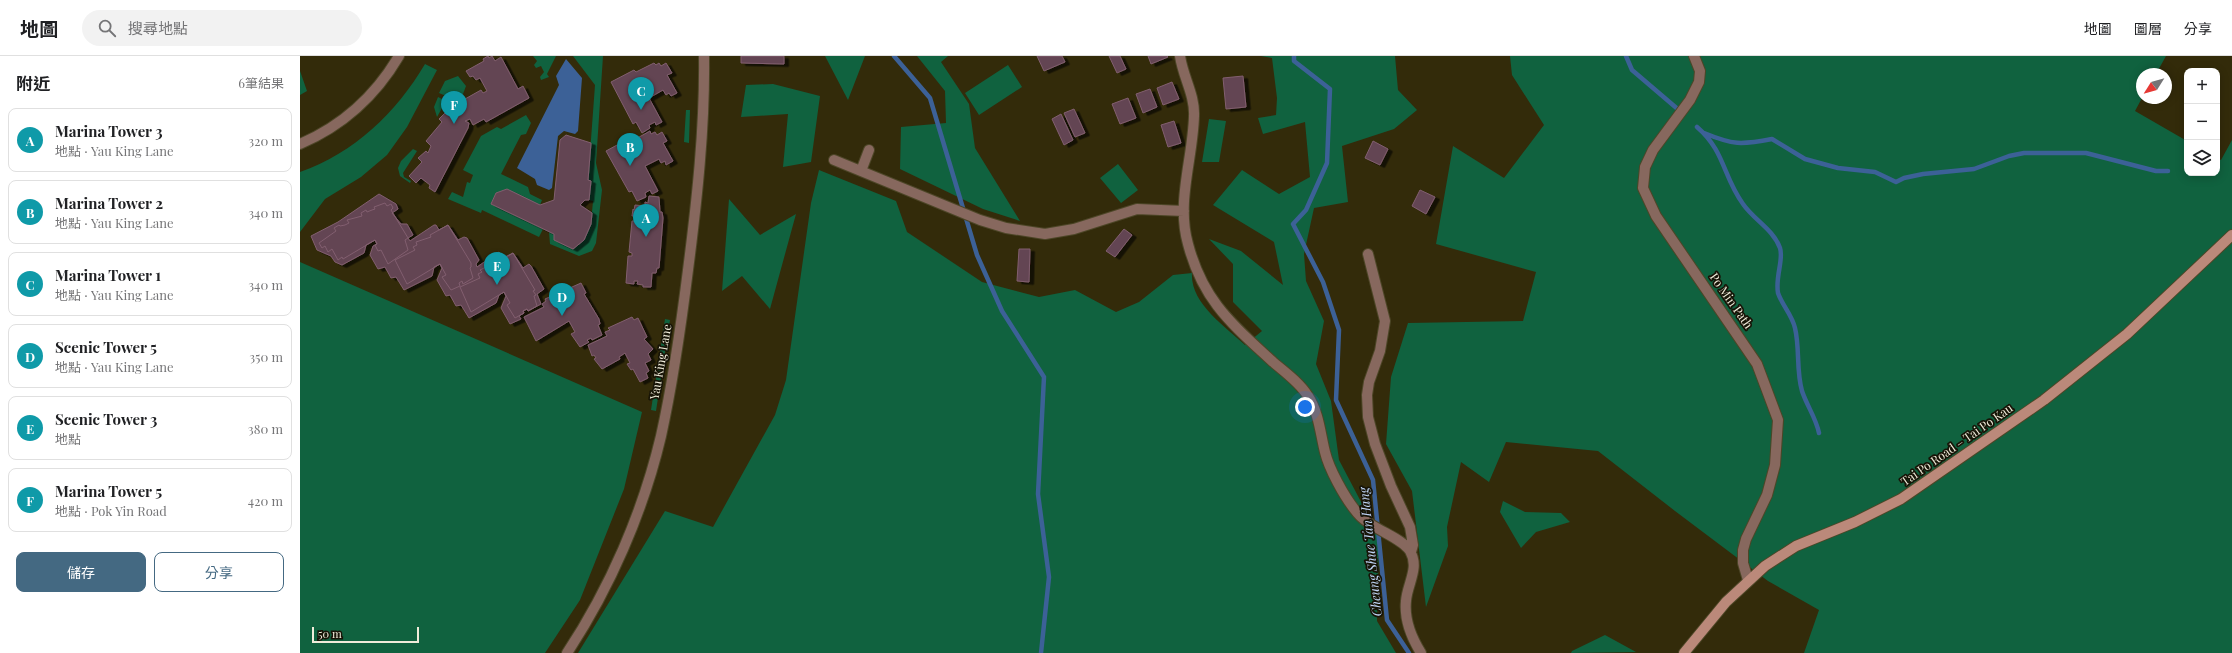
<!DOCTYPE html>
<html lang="zh-TW">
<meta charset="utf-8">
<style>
:root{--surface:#fff;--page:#f2f2f2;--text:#202124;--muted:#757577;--line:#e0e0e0;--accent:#446982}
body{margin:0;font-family:"Playfair Display","Noto Sans TC",serif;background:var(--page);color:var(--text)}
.controls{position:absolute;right:12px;top:12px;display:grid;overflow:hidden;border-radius:8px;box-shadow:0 2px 10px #0003}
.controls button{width:36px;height:36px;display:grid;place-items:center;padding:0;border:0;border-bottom:1px solid var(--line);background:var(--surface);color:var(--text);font:20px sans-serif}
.compass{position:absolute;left:1836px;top:12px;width:36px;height:36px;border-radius:50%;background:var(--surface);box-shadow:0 2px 10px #0003;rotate:233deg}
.scale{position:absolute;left:12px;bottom:10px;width:107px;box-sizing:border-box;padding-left:4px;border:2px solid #f0ecda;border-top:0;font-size:11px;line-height:14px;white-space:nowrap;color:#f0ecda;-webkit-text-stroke:3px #171407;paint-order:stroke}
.you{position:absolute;left:1005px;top:351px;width:14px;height:14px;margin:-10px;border:3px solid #fff;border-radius:50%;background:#1a73e8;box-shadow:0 0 0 6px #1a73e833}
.badge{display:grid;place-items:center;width:26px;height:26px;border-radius:50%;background:var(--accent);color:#fff;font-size:13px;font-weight:700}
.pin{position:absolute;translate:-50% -33px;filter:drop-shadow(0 1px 2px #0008)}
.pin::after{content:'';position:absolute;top:21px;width:14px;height:12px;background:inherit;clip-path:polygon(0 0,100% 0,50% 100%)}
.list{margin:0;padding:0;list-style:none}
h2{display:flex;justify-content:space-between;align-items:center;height:52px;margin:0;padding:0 16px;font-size:17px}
h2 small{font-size:13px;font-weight:400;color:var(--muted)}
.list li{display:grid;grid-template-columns:26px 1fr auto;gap:12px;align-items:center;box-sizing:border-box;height:64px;margin:0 8px 8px;padding:0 8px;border:1px solid var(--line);border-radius:8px}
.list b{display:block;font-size:15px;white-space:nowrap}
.list p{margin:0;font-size:13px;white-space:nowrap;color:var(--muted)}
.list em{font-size:13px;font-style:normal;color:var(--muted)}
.actions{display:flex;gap:8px;padding:12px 16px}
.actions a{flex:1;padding:9px 0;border:1px solid var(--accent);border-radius:8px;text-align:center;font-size:14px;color:var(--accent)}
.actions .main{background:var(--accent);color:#fff}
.icon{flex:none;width:22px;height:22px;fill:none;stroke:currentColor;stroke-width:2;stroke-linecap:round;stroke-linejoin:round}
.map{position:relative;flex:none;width:1932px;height:597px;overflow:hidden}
header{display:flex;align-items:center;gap:24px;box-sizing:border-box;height:56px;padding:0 20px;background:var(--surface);border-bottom:1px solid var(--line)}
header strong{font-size:19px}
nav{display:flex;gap:22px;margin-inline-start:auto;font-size:14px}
.search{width:280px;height:36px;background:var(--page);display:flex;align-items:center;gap:10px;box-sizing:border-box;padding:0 14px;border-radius:22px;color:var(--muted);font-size:15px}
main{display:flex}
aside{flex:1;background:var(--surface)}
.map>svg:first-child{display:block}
</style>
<header>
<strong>地圖</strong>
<div class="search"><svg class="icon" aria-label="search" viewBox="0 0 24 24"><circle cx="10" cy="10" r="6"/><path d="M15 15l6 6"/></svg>搜尋地點</div>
<nav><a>地圖</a><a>圖層</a><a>分享</a></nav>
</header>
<main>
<aside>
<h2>附近<small>6筆結果</small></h2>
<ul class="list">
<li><span class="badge" style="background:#0f9aa8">A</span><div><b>Marina Tower 3</b><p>地點 · Yau King Lane</p></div><em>320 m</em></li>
<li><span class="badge" style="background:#0f9aa8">B</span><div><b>Marina Tower 2</b><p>地點 · Yau King Lane</p></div><em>340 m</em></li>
<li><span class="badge" style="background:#0f9aa8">C</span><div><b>Marina Tower 1</b><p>地點 · Yau King Lane</p></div><em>340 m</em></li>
<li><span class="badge" style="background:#0f9aa8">D</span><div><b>Scenic Tower 5</b><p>地點 · Yau King Lane</p></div><em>350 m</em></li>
<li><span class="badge" style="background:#0f9aa8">E</span><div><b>Scenic Tower 3</b><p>地點</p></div><em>380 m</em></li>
<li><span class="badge" style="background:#0f9aa8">F</span><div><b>Marina Tower 5</b><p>地點 · Pok Yin Road</p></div><em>420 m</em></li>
</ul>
<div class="actions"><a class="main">儲存</a><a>分享</a></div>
</aside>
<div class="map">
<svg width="1932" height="597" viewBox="0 0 1932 597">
<defs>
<filter id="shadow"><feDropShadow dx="4.5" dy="2.5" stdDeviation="0" flood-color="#0009"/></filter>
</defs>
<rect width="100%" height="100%" fill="#332b0a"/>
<!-- green -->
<path fill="#10623f" d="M233 0H256L247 18 249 21 241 24 240 21 244 16 241 10 236 12 234 9 237 5Z
M273 0H303L296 107 302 134 296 187 292 195 279 200 250 188 249 176 254 178V184L273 193C291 179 291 167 293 145L289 144 291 125 288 124 295 29Z
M525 0H565L548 44Z
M617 0H648L641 6 669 48 675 92 720 165 683 153 600 113 601 71 646 67 645 35Z
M961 0H1095L1098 34 1117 54 1094 73 1042 90 1048 146 1014 152 1004 198 1006 225 1024 265 1016 308 1031 345 1039 404 1079 480 1077 565 1096 597H278L365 455 413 471 475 359 486 324 511 147 519 114 596 145 607 176 682 226 739 241 775 234 816 256 839 246 873 219 892 217C890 247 925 270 945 289L962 275 933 246V208L909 183 941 195 983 229 974 186 913 149 942 114 979 138 1010 121 1005 66 963 78 958 62 976 59 977 42 972 2Z
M1210 0H1866L1856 18H1842V42L1835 55 1887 85V117H1917V102L1921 104 1932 84V597H1504L1519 554 1468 525 1375 455 1298 395 1206 386 1189 426 1161 406 1147 471 1148 490 1126 551 1112 435 1086 388 1091 321 1108 267 1223 265 1236 216 1136 188 1153 90 1204 122 1244 69 1212 19Z
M125 8 137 14 107 71 87 99 61 121 25 143 0 176V116C54 97 96 57 125 8Z
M708 9 722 31 679 59 665 37Z
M0 15 7 35 0 39Z
M158 20 166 30 163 38 153 43 139 37 145 25Z
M473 28 520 40 511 106 483 111 488 58 441 61 446 29Z
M138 41 146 45 137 61 134 51Z
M386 54H390L389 87 384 86Z
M226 59 231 67 226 78 221 79 201 118 228 131 230 138 242 144 240 149 196 137 191 148 243 173 239 181 182 154 181 157 148 143 152 136 163 141 167 126 170 127 173 119 163 114 181 80 197 71 201 73Z
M909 63 926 65 919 106H902Z
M113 93 117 95 103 117 104 121 111 125 110 127 100 120 98 112 101 105Z
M818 108 838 134 821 147 800 122Z
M429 143 460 179 496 158 470 253 442 220 422 235Z
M0 206 342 356 324 433 280 544 245 597H0Z
M365 263 370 264 356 355 351 354Z
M1203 445 1225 456 1261 457 1270 466 1236 476 1221 492 1200 456Z
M1305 579 1336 596 1271 597 1272 595Z"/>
<!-- water -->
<path fill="#3c6197" d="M266 3 282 22 278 75 275 78 264 75 258 80 252 132 249 134 237 129 235 123 217 112 259 29 256 20Z"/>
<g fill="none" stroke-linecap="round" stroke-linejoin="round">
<!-- stream -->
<path stroke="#3c6197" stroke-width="4.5" d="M594 0 630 42 677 199 702 255 744 321 738 438 749 521 741 597
M994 0V5L1030 33 1027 107 1006 154 993 168 1023 226 1039 274 1036 344 1073 424 1087 564 1109 597
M1326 0 1332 14 1380 55
M1397 71C1425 95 1423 121 1443 148 1454 164 1473 173 1480 192 1484 203 1475 221 1478 237 1482 249 1492 259 1495 272 1500 293 1496 314 1502 335 1507 350 1516 362 1519 377
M1404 77C1433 89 1441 89 1472 83L1505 103 1538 112 1575 116 1596 126 1604 122 1623 118 1674 113 1709 100 1724 97H1786L1856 115H1868"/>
</g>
<!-- building -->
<path fill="#644453" stroke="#815f6f" filter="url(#shadow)" d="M188 0 189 2 192 0 195 5 201 1 218 33 223 30 229 42 186 66 184 63 173 69 170 63 165 65 169 67 168 72 135 136 129 132 130 129 121 122 116 127 109 120 122 106 118 102 126 95 128 97 131 90 126 85 142 66 139 63 147 55 151 60 153 58 149 52 181 34 183 37 187 35 180 22 176 24 173 20 170 21 166 15 184 5 183 3Z
M441 0H484V8L441 7Z
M737 0H762L765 6 744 15Z
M809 0H820L826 13 817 17Z
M848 0H867L868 1 851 8Z
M354 7 356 9 359 7 361 10 366 7 372 17 367 19 377 37 371 40 369 37 366 39 363 34 349 42 362 66 356 69 355 66 349 69 350 72 342 77 336 66 333 68 311 26 334 14 336 16Z
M943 20 946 51 926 53 923 22Z
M872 26 879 43 863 49 857 32Z
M850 33 857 51 843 57 836 38Z
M828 42 836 62 820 68 812 48Z
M774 53 785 77 775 81 764 57Z
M761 58 773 84 764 89 752 63Z
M874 65 881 87 868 91 861 69Z
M350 75 351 78 355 76 357 79 362 76 367 85 363 87 373 105 366 109 365 105 361 107 359 103 345 110 358 135 352 138 350 134 345 137 346 141 337 145 332 135 329 136 306 95 330 82 332 85Z
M266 79 291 87 288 124 291 125 289 144H285L280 149 292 157 291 168 284 184 273 193 254 184V178L191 148 196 137 207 133 240 149 254 144 260 84Z
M1073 85 1088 93 1080 109 1065 102Z
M1120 134 1135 141 1126 158 1112 150Z
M79 138 96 148 98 153 92 157 101 168H107L113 179 108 182 110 185 134 169H136L139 174 148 169 158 184 164 181 167 182 179 204 176 208 177 211 199 196 203 202 213 197 223 212 229 208 231 210 244 233 237 238 241 248 228 255 227 253 223 255 224 257 219 260 221 263 210 268 201 252 206 240 204 236 199 239 196 247 169 262 161 249 156 250 150 239 146 240 137 224 142 212 140 208 134 211 132 220 104 234 96 221 91 222 85 211 78 213 70 199 73 190 77 188 75 184 66 189 64 197 42 209 35 206 31 200 17 194 11 180 38 166Z
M349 140 359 141 360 156H362L363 162 359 212H357L356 217H352L351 231H343V229L337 228 338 225H334V228L326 227 328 200H332V197L329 196 332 165H335V160H332L333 153 334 154 335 149 345 150V146L348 147Z
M85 147 87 150 91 148 93 152 91 154 108 182 105 184 108 194 88 208 81 194 78 195 75 189 77 188 75 184 43 203 42 201 38 204 32 193 28 196 25 190 22 192 19 187 36 175 34 172 39 169 40 170 45 169 49 167 47 164 62 160 61 157 66 154 67 156 72 154 75 153 74 151Z
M148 169 171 207V211L170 212 173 222 163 228 162 225 159 227 160 230 151 234 142 221 146 219 140 208 107 228 95 204 115 194 113 191 117 189 116 186 131 181 130 179Z
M824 173 832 179 815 201 806 195Z
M719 193H730L729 226 717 225Z
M213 197 235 234 233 235 236 239 234 240 237 250 228 255 227 253 223 255 224 257 215 262 207 249 210 247 204 236 171 256 160 231 180 222 178 218 182 216 180 214 186 211 187 213Z
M281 227 286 237 284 238 299 263 300 268 298 269 302 279 292 284 291 282 287 284 289 286 280 291 271 278 275 276 269 265 236 285 224 261 244 251 242 248 246 245 245 243Z
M332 261 334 264 338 262 347 281 344 283 353 293 348 298 351 304 345 307 349 315 346 317 348 322 340 326 333 313 331 314 327 308 330 307 325 297 319 301 320 303 302 313 294 303 296 302 294 299 292 300 288 289 307 280 305 276 310 274 308 272Z"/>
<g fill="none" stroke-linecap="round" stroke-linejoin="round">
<!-- minor casing -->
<g stroke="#4d4627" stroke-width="12">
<path id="minor" d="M880 0C883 21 895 39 894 60 893 102 876 146 888 188 903 245 932 268 973 306 985 316 1000 327 1008 340 1019 357 1020 376 1025 396 1029 413 1044 440 1055 454 1068 473 1101 480 1110 495 1120 512 1107 528 1106 545 1104 564 1111 581 1121 597
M1394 0 1400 15 1399 26 1390 44 1353 94 1345 111 1343 132 1356 160 1457 308 1478 364 1475 409 1467 439 1446 483 1443 494V507L1448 524
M534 104 680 164 706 172 745 178 774 173 837 153 884 155
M561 115 569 94
M1068 198 1085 265 1080 295 1069 326 1067 339 1068 361 1075 388 1091 430 1110 471 1113 489 1111 496"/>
</g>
<!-- tertiary casing -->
<g stroke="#4d4627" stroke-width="12">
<path id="tertiary" d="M0 88C42 70 76 39 99 0
M267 597C310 532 343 456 361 380 373 326 381 270 388 214 397 144 405 71 404 0"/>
</g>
<!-- secondary casing -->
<g stroke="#4d4627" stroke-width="12">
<path id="secondary" d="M1384 597 1426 546 1465 510 1496 490 1555 466 1601 443 1744 344 1827 278 1932 179"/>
</g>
<!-- minor -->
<use href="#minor" stroke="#87685e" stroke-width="10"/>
<!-- tertiary -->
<use href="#tertiary" stroke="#87685e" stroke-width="10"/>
<!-- secondary -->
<use href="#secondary" stroke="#bb897a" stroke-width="10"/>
</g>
<g text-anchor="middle" stroke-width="3.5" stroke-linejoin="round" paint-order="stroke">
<!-- street labels -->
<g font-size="12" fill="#f0ecda" stroke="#171407">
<text transform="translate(1431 245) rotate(55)" y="4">Po Min Path</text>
<text transform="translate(361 306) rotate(-80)" y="4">Yau King Lane</text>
<text transform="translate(1657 389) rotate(-35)" y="4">Tai Po Road – Tai Po Kau</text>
</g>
<!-- water labels -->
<g font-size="13" font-style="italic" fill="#bed3f4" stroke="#171407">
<text transform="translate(1070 496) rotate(-96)" y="5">Cheung Shue Tan Hang</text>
</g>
</g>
</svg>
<div class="controls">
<button>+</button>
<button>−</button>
<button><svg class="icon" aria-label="layers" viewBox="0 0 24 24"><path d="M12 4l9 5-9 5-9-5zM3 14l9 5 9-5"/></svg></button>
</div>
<svg class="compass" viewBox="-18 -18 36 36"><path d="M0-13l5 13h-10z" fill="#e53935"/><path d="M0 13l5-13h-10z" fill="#757577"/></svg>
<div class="scale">50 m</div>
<div class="you"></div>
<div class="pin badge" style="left:346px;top:181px;background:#0f9aa8">A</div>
<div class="pin badge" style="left:330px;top:110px;background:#0f9aa8">B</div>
<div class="pin badge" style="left:341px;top:54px;background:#0f9aa8">C</div>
<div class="pin badge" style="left:262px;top:260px;background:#0f9aa8">D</div>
<div class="pin badge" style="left:197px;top:229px;background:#0f9aa8">E</div>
<div class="pin badge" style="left:154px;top:68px;background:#0f9aa8">F</div>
</div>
</main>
